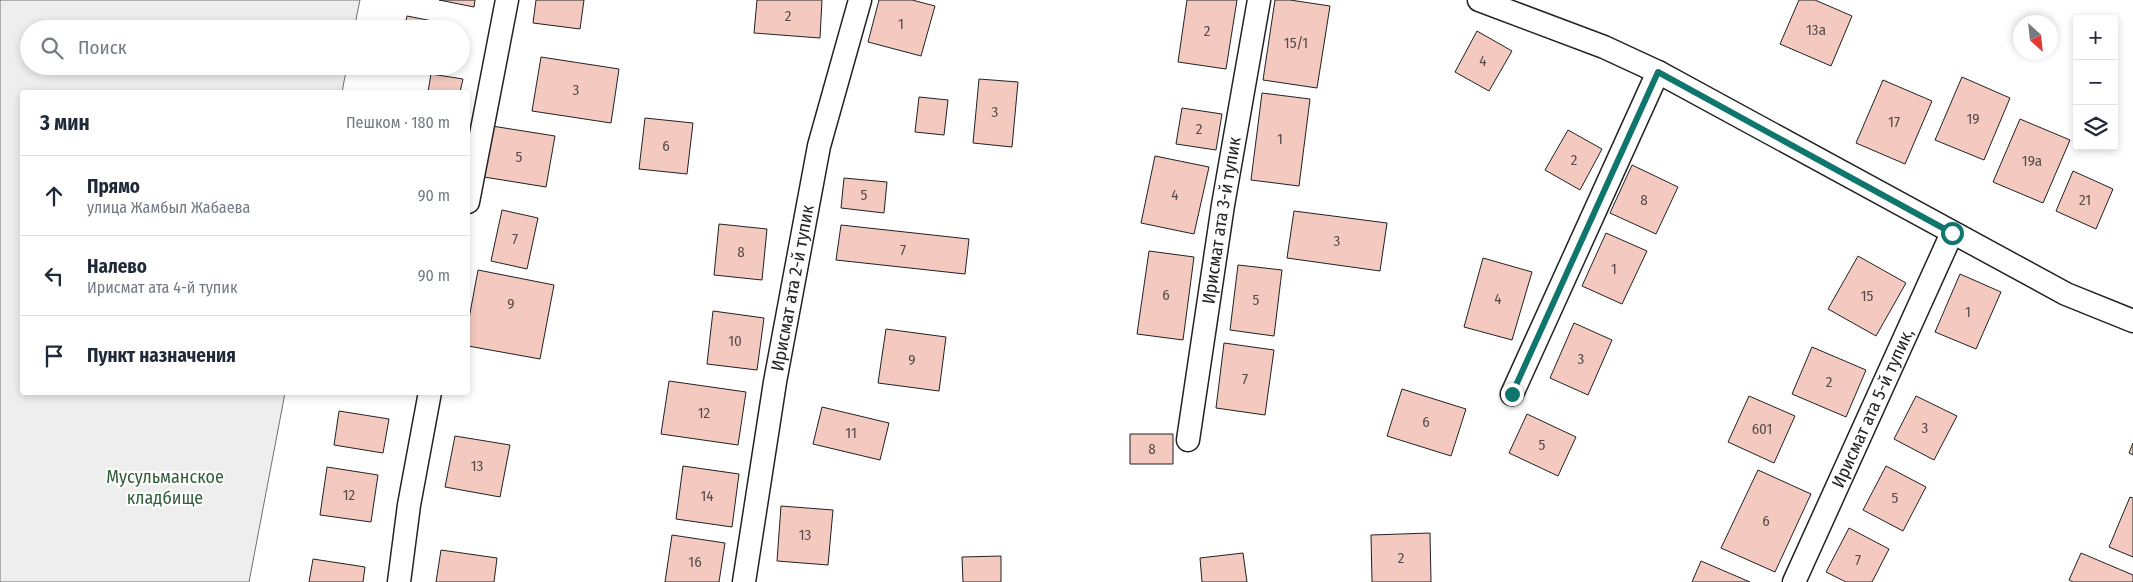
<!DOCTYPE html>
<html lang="ru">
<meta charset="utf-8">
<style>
:root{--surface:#fff;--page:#f2f2f3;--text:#1f2937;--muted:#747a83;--line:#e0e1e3}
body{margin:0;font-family:"Fira Sans Condensed",sans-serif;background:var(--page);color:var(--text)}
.controls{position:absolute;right:15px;top:15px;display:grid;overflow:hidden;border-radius:5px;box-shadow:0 2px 8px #0003}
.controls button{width:45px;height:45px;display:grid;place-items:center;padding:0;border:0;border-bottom:1px solid var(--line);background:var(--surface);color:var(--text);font:25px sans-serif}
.compass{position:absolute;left:2013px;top:15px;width:45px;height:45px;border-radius:50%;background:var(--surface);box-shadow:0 2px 8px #0003;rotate:153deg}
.stop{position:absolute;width:15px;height:15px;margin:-11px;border:4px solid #0f766e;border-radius:50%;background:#fff}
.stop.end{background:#0f766e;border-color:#fff;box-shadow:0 1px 5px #0008}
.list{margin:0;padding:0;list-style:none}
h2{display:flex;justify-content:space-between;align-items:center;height:65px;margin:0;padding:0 20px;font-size:21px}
h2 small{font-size:16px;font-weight:400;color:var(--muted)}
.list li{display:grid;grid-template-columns:32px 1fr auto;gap:15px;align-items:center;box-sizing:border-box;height:80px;padding:0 20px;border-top:1px solid var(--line)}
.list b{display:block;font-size:19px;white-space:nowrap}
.list p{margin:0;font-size:16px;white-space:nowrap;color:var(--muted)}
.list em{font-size:16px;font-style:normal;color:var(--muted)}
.icon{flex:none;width:28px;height:28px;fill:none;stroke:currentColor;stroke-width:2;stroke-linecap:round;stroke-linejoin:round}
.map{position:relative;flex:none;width:2133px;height:582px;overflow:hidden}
.search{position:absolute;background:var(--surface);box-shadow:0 2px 8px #0003;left:20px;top:20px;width:450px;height:55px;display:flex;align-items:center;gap:12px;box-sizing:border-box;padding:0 18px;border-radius:28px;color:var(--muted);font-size:19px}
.panel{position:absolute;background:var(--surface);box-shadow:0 2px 8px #0003;left:20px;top:90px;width:450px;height:305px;border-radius:5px}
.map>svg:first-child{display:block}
</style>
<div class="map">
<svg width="2133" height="582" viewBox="0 0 2133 582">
<rect width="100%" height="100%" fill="#fff"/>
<!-- green -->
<path fill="#eee" stroke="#6f6f6f" d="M0 0H360L354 29H29V66H347L342 92H22V392L285 393 249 582H0Z"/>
<!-- building -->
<path fill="#f3c9c0" stroke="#222" d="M439 0H475L474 7Z
M536 0H584L580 29 533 23Z
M757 0H822L820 38 754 33Z
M879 0H912L935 6 921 56 868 42Z
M1187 0H1237L1226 69 1178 62Z
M1275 0H1290L1330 6 1317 88 1263 80Z
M1799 0H1815L1852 16 1831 66 1780 44Z
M407 16 458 26 457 29H404Z
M1477 31 1512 51 1489 91 1455 72Z
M541 57 619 69 611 123 532 111Z
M431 74 463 79 460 92H428Z
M1962 77 2010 98 1984 160 1935 140Z
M979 79 1018 82 1012 147 973 143Z
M1883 80 1932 101 1905 164 1856 143Z
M1262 93 1310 99 1299 186 1251 180Z
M919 97 948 100 944 135 915 132Z
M1182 108 1222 114 1216 150 1176 144Z
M645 118 693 123 687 174 639 169Z
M2020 119 2070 140 2043 203 1993 182Z
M492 126 555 136 546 187 484 177Z
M1568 130 1602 149 1580 190 1545 170Z
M1155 156 1209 167 1194 234 1141 223Z
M1632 165 1678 187 1656 234 1610 213Z
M2073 171 2113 189 2096 229 2056 211Z
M844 178 887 182 884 213 841 208Z
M502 210 538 218 527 269 491 261Z
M1294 211 1387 223 1380 271 1287 258Z
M719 224 767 229 762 280 714 275Z
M841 225 969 239 965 274 836 260Z
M1606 233 1647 251 1622 304 1582 286Z
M1149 251 1194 257 1183 340 1137 334Z
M1858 256 1906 283 1876 336 1828 309Z
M1483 258 1532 272 1512 340 1464 327Z
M1238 265 1282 270 1274 336 1230 330Z
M478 270 554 285 540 359 468 346V324Z
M1960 274 2001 292 1976 349 1935 332Z
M713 311 764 318 757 370 707 364Z
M1574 323 1612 340 1588 395 1550 378Z
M886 329 946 337 939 391 878 383Z
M1224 343 1274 350 1265 415 1216 408Z
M1812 347 1866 370 1846 417 1792 394Z
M669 381 746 392 738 445 661 434Z
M1402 389 1466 409 1451 456 1387 436Z
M1749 396 1795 416 1774 463 1728 442Z
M1916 396 1957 416 1934 460 1894 439Z
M822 407 889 423 880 460 813 444Z
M339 411 389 419 383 453 334 445Z
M1527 414 1576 437 1558 476 1509 453Z
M1130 434H1173V464H1130Z
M455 436 510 445 500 497 445 487Z
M2133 443V455L2129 453Z
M683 466 739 474 732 527 676 519Z
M1886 466 1926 487 1903 531 1863 510Z
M327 467 378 475 371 522 320 515Z
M1758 470 1811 494 1775 572 1721 548Z
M2130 497 2133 498V557L2109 547Z
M781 506 833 510 828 565 777 561Z
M1849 528 1889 549 1872 582H1846L1826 572Z
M1430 533 1431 582H1372L1371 535Z
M672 535 725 543 719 582H665Z
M441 550 497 558 494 582H436Z
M1243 553 1247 582H1202L1200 558Z
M2081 553 2133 575V582H2073L2069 580Z
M1001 556V582H963L962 557Z
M313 559 365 567 363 582H309Z
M1701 561 1750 582H1692Z"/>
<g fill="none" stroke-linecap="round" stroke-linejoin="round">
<!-- minor casing -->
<g stroke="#222" stroke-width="25">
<g id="minor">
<path d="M1479 0 1604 47 1658 72 2066 294 2133 321"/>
<path d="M468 202 507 0"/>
<path d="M1512 394 1658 72"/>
<path id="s1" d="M1188 440 1223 205 1259 0"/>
<path d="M399 582 409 505 430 392"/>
<path id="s2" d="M744 582 775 382 819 146 860 0"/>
<path id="s3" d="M1794 582 1952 233"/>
</g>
</g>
<!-- minor -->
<use href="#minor" stroke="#fff" stroke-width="22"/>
</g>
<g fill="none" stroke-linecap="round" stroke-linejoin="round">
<!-- route -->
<path stroke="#0f766e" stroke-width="6" d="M1512 394 1658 72 1952 233"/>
</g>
<g text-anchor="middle" stroke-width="4" stroke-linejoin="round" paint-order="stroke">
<!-- number labels -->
<g font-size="15" fill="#564c4a">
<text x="788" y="21">2</text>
<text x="901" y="29">1</text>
<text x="1816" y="35">13а</text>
<text x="1207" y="36">2</text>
<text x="1296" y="48">15/1</text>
<text x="1483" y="66">4</text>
<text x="576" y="95">3</text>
<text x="995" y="117">3</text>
<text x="1973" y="124">19</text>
<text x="1894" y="127">17</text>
<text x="1199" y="134">2</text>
<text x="1280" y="144">1</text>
<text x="666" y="151">6</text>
<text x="519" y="162">5</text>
<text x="1574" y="165">2</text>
<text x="2032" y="166">19а</text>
<text x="864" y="200">5</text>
<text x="1175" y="200">4</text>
<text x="1644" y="205">8</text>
<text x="2085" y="205">21</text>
<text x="515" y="244">7</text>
<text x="1337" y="246">3</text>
<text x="903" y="255">7</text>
<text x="741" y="257">8</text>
<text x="1614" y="274">1</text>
<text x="1166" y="300">6</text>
<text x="1867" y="301">15</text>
<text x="1498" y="304">4</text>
<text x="1256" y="305">5</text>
<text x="511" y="309">9</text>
<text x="1968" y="317">1</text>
<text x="735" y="346">10</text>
<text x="1581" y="364">3</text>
<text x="912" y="365">9</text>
<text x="1245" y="384">7</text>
<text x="1829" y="387">2</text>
<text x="704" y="418">12</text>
<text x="1426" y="427">6</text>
<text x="1925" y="433">3</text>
<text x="1762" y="434">601</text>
<text x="851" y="438">11</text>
<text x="1542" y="450">5</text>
<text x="1152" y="454">8</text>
<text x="477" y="471">13</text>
<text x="349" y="500">12</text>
<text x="707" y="501">14</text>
<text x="1895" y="503">5</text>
<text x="1766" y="526">6</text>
<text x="805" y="540">13</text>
<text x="1401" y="563">2</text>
<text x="1858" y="565">7</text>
<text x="695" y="567">16</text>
</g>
<!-- street labels -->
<g font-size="18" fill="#222" stroke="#fff">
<text dy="6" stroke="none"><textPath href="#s1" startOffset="222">Ирисмат ата 3-й тупик</textPath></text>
<text dy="6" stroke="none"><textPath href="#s2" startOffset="298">Ирисмат ата 2-й тупик</textPath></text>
<text dy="6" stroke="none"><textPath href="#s3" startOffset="191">Ирисмат ата 5-й тупик,</textPath></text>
</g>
<!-- park labels -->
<g font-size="18" fill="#2f5e38" stroke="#fff">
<text x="165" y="483">Мусульманское<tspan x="165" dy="21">кладбище</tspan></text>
</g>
</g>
</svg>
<div class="controls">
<button>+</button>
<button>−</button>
<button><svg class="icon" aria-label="layers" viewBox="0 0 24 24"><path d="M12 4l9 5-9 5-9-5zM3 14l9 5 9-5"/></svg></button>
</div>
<svg class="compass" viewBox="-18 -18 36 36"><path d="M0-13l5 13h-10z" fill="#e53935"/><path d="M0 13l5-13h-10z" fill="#747a83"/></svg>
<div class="stop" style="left:1952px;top:233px"></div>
<div class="stop end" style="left:1512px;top:394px"></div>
<div class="search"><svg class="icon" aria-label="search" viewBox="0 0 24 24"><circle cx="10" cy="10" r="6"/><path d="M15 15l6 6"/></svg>Поиск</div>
<section class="panel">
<h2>3 мин<small>Пешком · 180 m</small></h2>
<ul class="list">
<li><svg class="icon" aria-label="ahead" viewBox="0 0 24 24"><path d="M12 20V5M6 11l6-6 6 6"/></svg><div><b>Прямо</b><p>улица Жамбыл Жабаева</p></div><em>90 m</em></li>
<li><svg class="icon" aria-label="left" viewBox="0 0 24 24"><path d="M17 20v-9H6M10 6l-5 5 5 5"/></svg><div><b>Налево</b><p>Ирисмат ата 4-й тупик</p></div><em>90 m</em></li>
<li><svg class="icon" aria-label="arrive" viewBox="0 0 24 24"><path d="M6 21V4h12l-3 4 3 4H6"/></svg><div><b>Пункт назначения</b></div></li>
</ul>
</section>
</div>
